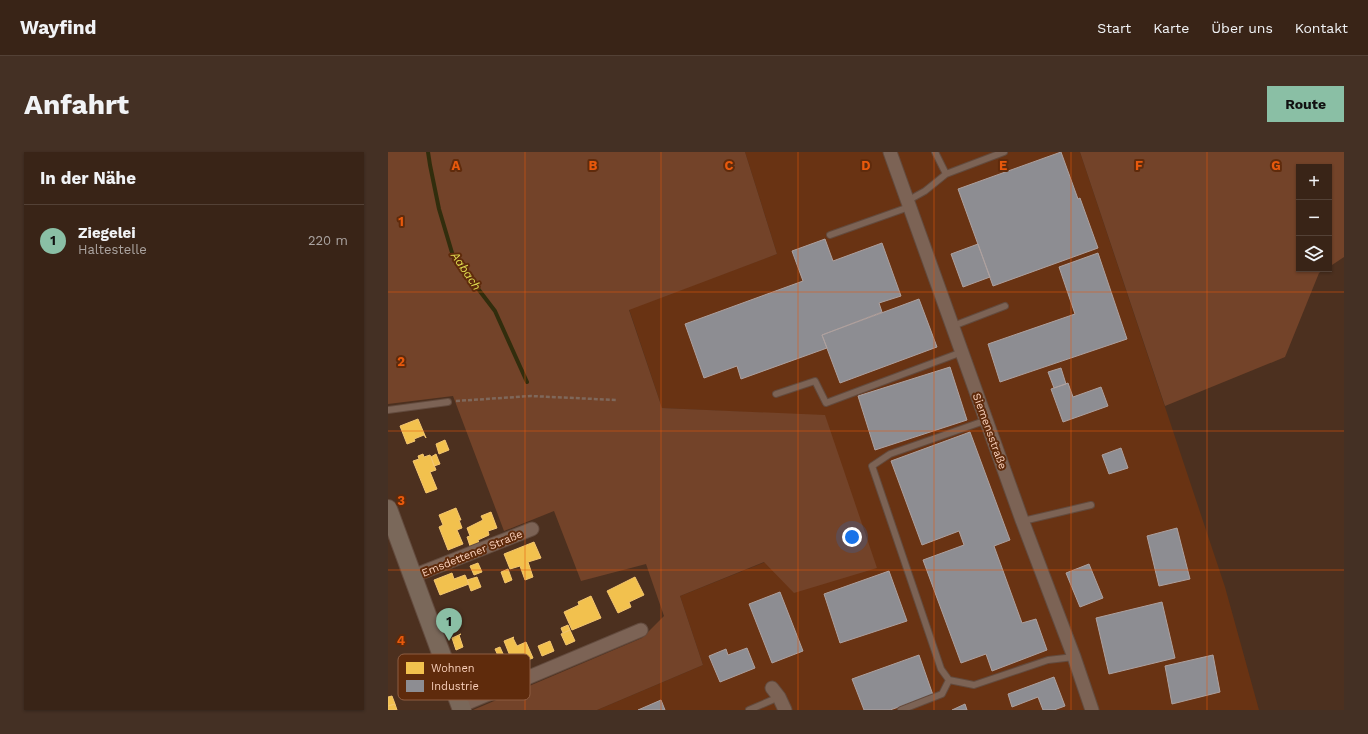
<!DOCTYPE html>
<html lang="de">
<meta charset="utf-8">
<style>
:root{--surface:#392417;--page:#443024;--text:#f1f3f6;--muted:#aba4a1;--line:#534136;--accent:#8abfa5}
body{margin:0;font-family:"Work Sans",sans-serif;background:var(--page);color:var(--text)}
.controls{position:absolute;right:12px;top:12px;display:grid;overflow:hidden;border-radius:0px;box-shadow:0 1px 3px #0004}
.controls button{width:36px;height:36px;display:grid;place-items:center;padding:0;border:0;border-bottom:1px solid var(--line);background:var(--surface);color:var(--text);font:20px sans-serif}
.you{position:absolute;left:464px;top:385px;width:14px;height:14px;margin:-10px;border:3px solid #fff;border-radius:50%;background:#1a73e8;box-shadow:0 0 0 6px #1a73e833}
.badge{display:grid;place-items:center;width:26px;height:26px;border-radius:50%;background:var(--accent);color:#111;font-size:13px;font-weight:700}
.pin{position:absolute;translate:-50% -33px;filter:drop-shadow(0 1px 2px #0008)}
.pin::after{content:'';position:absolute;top:21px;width:14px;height:12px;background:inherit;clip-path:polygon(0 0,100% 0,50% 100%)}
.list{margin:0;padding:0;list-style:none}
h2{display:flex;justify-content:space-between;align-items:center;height:52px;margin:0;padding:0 16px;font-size:17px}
h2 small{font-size:13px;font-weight:400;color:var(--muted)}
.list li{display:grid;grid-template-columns:26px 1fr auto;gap:12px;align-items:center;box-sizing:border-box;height:72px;padding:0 16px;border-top:1px solid var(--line)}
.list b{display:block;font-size:15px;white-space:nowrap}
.list p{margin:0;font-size:13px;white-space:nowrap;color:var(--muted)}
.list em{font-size:13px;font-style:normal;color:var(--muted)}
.icon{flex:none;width:22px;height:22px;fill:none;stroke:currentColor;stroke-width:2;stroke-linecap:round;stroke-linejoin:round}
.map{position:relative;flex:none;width:956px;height:558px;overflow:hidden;border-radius:0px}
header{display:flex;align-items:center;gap:24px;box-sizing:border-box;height:56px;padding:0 20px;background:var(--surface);border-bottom:1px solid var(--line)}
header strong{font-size:19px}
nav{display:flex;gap:22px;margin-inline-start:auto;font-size:14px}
.intro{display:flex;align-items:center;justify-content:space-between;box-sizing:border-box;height:96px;padding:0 24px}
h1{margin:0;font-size:28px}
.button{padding:10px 18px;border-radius:0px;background:var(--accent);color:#111;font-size:14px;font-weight:700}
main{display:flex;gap:24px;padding:0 24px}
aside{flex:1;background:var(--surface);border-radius:0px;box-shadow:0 1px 3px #0004}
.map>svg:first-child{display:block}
</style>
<header>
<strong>Wayfind</strong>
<nav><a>Start</a><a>Karte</a><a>Über uns</a><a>Kontakt</a></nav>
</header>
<div class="intro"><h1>Anfahrt</h1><a class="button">Route</a></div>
<main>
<aside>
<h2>In der Nähe<small></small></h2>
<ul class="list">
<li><span class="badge">1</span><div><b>Ziegelei</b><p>Haltestelle</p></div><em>220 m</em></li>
</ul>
</aside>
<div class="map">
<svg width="956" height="558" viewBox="0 0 956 558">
<rect width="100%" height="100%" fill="#4c301f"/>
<!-- built -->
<path fill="#693313" d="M357 0H692L837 435 871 558H209L315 513 292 444 377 410 437 264 274 256 241 157 389 102Z"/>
<!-- green -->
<path fill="#734329" d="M0 0H357L389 102 241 158 274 256 437 263 489 416 406 441 376 410 292 444 315 513 209 558H85L254 486 276 464 258 412 193 429 166 359 116 379 65 244 0 252Z
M692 0H956V105L941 115V15H911V117H937L931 121 897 205 777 254Z"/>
<!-- homes -->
<path fill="#f2c14e" stroke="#f4c66f" d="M30 267 38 286 36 283 26 287 27 289 19 292 12 274Z
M57 288 61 298 51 302 48 292Z
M35 302 36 305 42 303 43 305 48 318 42 320 49 337 38 341 25 309 31 307 30 304Z
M48 302 52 312 46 314 43 305Z
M68 356 73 368H71L74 376 69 378 75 392 60 398 51 375 55 373 51 363Z
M103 360 109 376 100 379 101 383 90 388 91 391 82 394 79 385 82 384 79 376 95 368 93 364Z
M146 390 153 406 140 410 145 425 137 428 132 414 122 417 116 402Z
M90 411 94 420 86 423 82 414Z
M120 417 124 428 117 431 113 420Z
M64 421 66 427 77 423 81 432 52 443 46 428Z
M89 425 93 435 83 439 79 428Z
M247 425 256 443 241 450 243 455 230 461 219 439Z
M203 444 213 466 184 478 176 460 191 453 190 450Z
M180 473 182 478 175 481 173 476Z
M182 478 187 489 178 493 173 482Z
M73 482 71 483 75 495 68 498 64 486Z
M126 485 125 486 129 494 138 490 145 506 126 514 116 489Z
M162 489 166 499 154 504 150 494Z
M112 495 116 504 111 506 107 497Z
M4 544 7 552 0 554V545Z
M7 552 9 558H0V554Z"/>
<!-- industry -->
<path fill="#8d8d92" stroke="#aea19f" d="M673 0 690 47 692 46 710 96 605 134 570 37Z
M437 87 445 109 494 91 513 144 491 151 494 160 434 183 439 196 353 227 349 214 316 226 297 172 415 129 404 99Z
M590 92 602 125 575 135 563 102Z
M710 101 739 187 612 230 600 192 687 162 671 115Z
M531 147 549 195 452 231 434 183Z
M562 215 579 268 487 298 470 244Z
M673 216 678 232 666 236 660 220Z
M680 231 685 245 713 235 720 254 675 270 663 237Z
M582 280 622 388 606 394 634 471 648 467 659 498 604 519 598 502 573 511 535 408 576 393 571 379 534 393 503 309Z
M733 296 740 316 721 322 714 303Z
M789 376 802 427 771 434 759 384Z
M701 412 715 446 692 455 678 421Z
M501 419 519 469 452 491 436 442Z
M392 440 415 499 384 511 361 452Z
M774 450 787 506 721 522 708 466Z
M359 496 367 516 332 530 321 504 338 497 340 503Z
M531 503 545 543 502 558H476L464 527Z
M825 503 832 540 784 552 777 514Z
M666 525 677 554 666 558H655L650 545 624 555 620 542Z
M273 548 277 558H250Z
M577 552 579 558H564Z"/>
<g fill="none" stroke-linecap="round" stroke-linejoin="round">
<!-- stream -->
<path stroke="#312d0d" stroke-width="4" d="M40 0 42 13 51 57 65 104 107 159 139 230"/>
<!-- service casing -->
<g stroke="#634b3e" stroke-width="8">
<path id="service" d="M558 22 616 0
M519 49 537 39 558 22 547 0
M442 83 521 55
M565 174 617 154
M388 242 427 229 438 251 574 200
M0 258 60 250
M599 268 502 302 484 314 553 517 561 528 586 533 660 508 686 505
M635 369 703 353
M361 558 391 545
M513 558 554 542 561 528"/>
</g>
<!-- minor casing -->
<g stroke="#634b3e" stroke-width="15">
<path id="minor" d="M502 0 634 368 686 505 704 558
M25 424 144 377
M384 536 391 545 397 558
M72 554 253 478"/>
</g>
<!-- secondary casing -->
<g stroke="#634b3e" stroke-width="20">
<path id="secondary" d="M0 357 74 558"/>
</g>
<!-- path -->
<path stroke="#7f685b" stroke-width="2.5" stroke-dasharray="4 2" stroke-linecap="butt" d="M68 249 143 244 228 248"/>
<!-- service -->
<use href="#service" stroke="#7c6355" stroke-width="6"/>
<!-- minor -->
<use href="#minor" stroke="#7c6355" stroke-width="13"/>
<!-- secondary -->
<use href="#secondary" stroke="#7a685a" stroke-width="18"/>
</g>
<!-- grid -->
<path fill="none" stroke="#e8590c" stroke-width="1" stroke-opacity="0.55" d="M137 0V558M273 0V558M410 0V558M546 0V558M683 0V558M819 0V558M0 140H956M0 279H956M0 418H956"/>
<g text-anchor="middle" stroke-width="4" stroke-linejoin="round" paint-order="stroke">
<!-- street labels -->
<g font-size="11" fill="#fad1bc" stroke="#5f2b0c">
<text transform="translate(602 279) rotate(70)" y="4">Siemensstraße</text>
<text transform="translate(84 401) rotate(-22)" y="4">Emsdettener Straße</text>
</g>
<!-- water labels -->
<g font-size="12" font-style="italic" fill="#e0dc50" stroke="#5f2b0c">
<text transform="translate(78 119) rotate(56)" y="4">Aabach</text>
</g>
</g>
<!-- legend -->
<rect x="10" y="502" width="132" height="46" rx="6" fill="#5f2b0c" stroke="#8e5d41" stroke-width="1"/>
<rect x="18" y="510" width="18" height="12" fill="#f2c14e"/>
<rect x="18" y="528" width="18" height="12" fill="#8d8d92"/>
<g font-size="11" fill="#fad1bc">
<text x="43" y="520">Wohnen</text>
<text x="43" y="538">Industrie</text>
</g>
<g font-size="13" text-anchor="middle" font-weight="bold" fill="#e8590c" stroke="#5f2b0c" stroke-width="4" stroke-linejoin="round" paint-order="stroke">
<text x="68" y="18">A</text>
<text x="205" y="18">B</text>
<text x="341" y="18">C</text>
<text x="478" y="18">D</text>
<text x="615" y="18">E</text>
<text x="751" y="18">F</text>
<text x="888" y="18">G</text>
<text x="13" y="74">1</text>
<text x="13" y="214">2</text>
<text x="13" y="353">3</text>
<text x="13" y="493">4</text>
</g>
</svg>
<div class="controls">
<button>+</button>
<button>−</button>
<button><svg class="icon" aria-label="layers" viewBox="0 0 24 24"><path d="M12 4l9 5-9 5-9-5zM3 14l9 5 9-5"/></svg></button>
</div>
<div class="you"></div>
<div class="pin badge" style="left:61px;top:489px">1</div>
</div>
</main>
